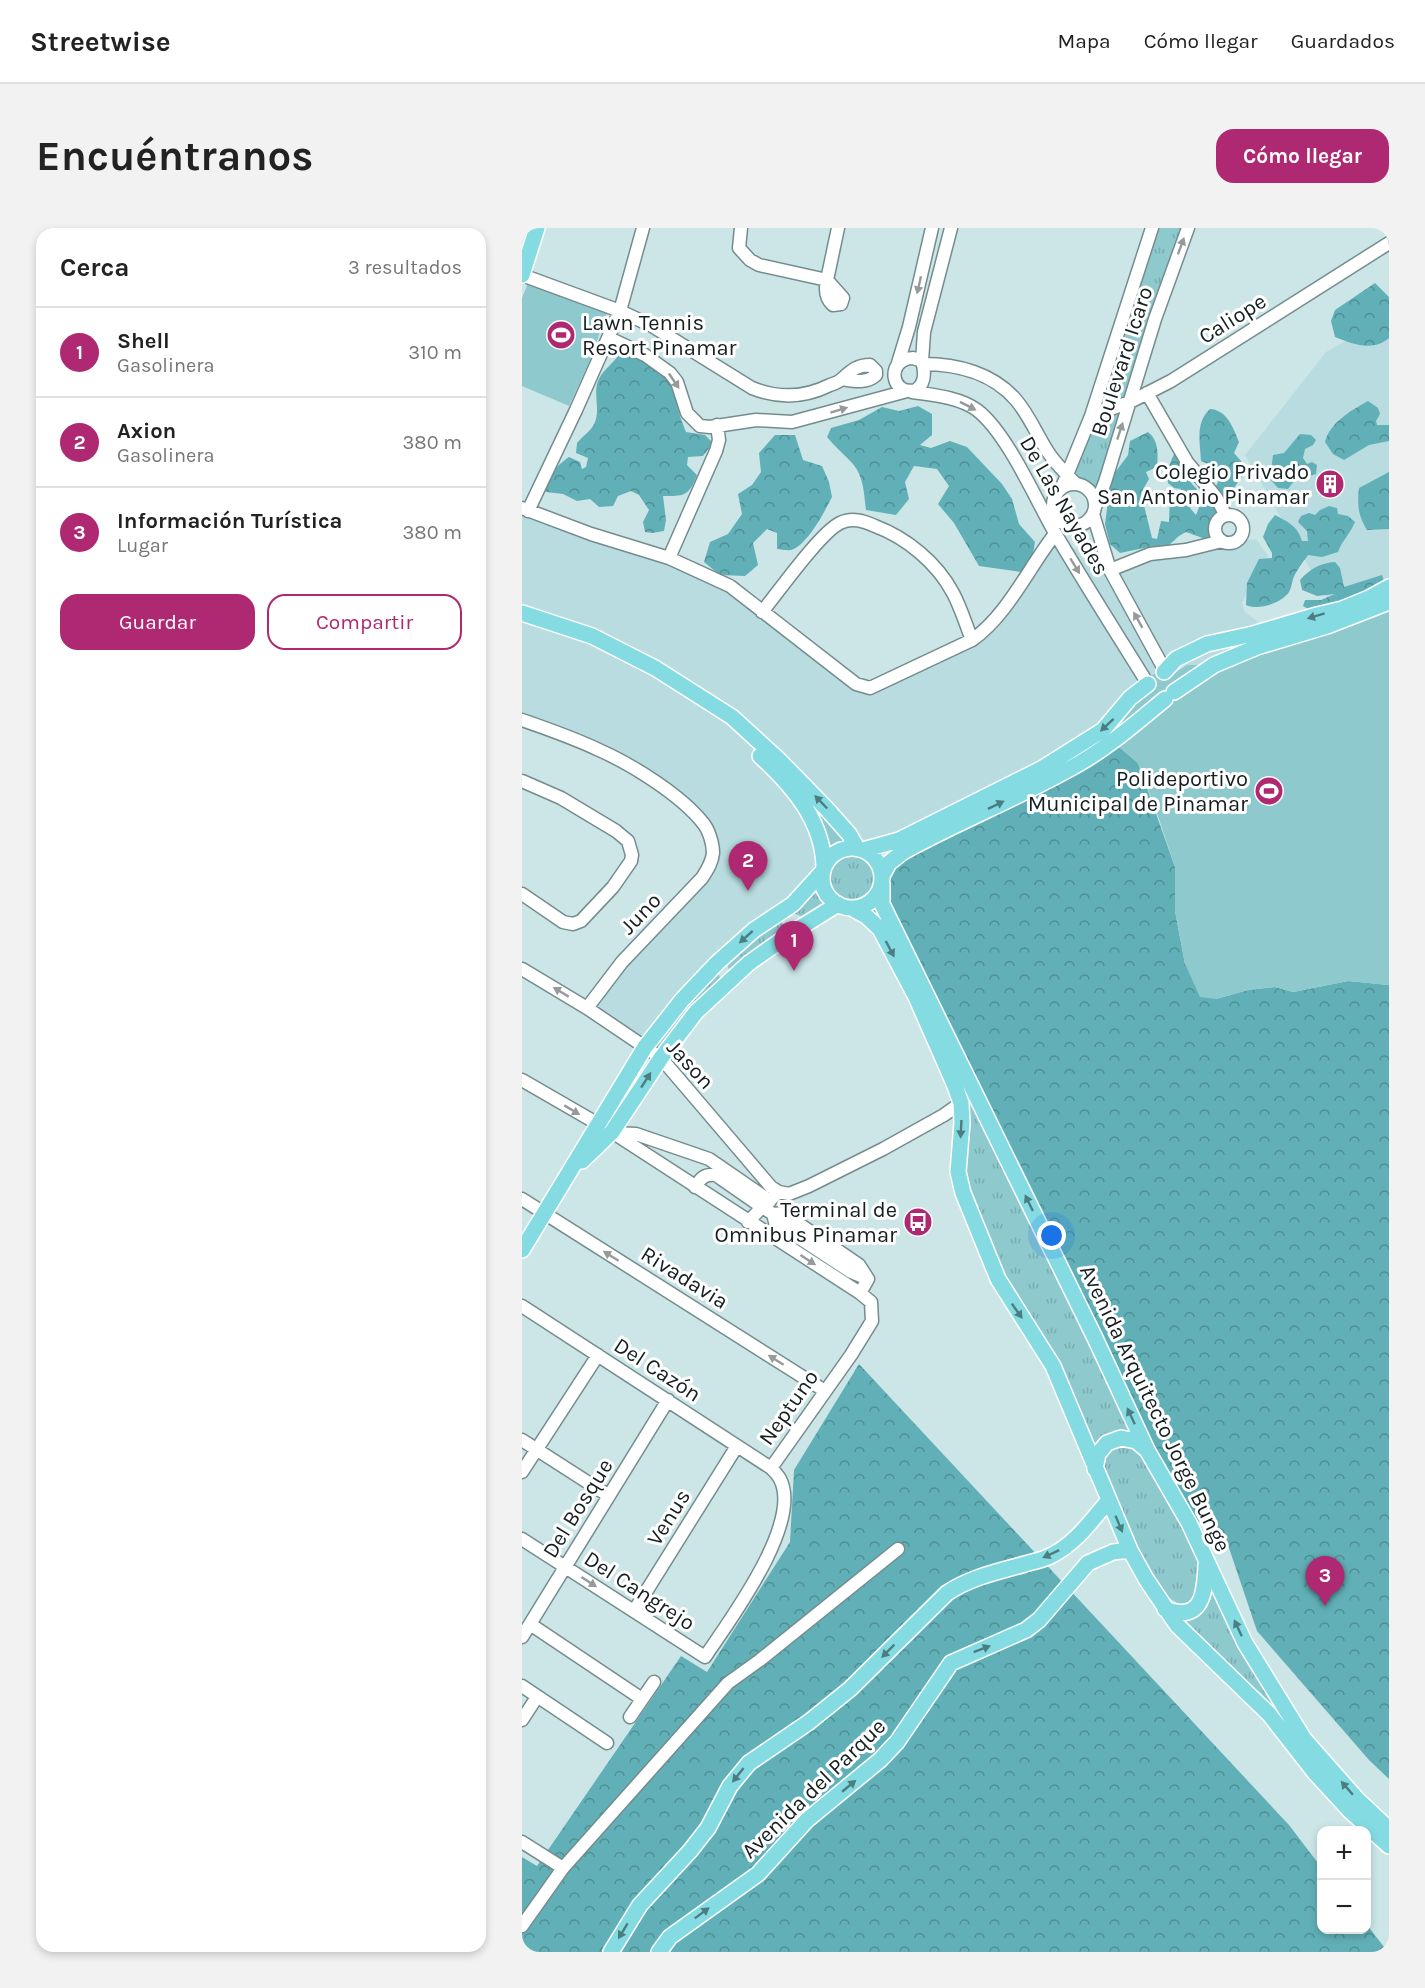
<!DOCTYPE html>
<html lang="es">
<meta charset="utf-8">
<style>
:root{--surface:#fff;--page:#f2f2f2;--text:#222;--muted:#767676;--line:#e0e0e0;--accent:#ae2971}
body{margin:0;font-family:Karla,sans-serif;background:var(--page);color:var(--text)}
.controls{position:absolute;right:18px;bottom:18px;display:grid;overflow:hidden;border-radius:12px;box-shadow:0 3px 9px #0003}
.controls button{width:54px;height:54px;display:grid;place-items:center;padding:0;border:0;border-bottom:2px solid var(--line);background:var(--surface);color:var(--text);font:30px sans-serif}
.you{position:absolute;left:530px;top:1008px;width:21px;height:21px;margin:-15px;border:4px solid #fff;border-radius:50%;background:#1a73e8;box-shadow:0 0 0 9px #1a73e833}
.badge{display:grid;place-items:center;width:39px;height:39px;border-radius:50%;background:var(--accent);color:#fff;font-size:20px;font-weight:700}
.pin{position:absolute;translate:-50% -50px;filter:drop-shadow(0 2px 3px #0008)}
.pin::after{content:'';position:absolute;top:32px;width:21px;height:18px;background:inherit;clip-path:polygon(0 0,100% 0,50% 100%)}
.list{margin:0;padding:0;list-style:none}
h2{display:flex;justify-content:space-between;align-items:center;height:78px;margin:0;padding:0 24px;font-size:26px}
h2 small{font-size:20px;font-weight:400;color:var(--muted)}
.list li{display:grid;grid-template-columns:39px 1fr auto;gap:18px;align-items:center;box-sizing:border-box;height:90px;padding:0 24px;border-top:2px solid var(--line)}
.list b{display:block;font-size:22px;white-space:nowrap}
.list p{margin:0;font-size:20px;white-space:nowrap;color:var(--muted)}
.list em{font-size:20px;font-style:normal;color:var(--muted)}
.actions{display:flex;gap:12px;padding:18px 24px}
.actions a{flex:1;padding:14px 0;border:2px solid var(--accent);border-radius:18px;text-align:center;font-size:21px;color:var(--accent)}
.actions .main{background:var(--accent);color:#fff}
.map{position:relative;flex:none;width:867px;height:1724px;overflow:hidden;border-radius:18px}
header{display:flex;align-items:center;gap:36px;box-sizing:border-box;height:84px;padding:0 30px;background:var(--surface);border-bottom:2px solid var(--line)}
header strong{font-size:28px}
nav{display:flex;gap:33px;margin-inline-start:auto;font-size:21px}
.intro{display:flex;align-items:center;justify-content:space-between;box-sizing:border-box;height:144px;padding:0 36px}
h1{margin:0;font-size:42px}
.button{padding:15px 27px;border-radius:18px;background:var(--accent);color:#fff;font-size:21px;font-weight:700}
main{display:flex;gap:36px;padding:0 36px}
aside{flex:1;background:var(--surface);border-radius:18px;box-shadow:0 3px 9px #0003}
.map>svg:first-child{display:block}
</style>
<header>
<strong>Streetwise</strong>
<nav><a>Mapa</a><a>Cómo llegar</a><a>Guardados</a></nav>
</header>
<div class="intro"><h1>Encuéntranos</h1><a class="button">Cómo llegar</a></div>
<main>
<aside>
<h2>Cerca<small>3 resultados</small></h2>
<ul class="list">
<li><span class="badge">1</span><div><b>Shell</b><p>Gasolinera</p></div><em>310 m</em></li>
<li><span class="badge">2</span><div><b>Axion</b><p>Gasolinera</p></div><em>380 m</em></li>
<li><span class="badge">3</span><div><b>Información Turística</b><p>Lugar</p></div><em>380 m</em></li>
</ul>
<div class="actions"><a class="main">Guardar</a><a>Compartir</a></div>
</aside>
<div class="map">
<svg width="867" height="1724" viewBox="0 0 867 1724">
<defs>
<pattern id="grass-tufts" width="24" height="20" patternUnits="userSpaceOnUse" patternTransform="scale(1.5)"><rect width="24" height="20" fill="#8ec9ce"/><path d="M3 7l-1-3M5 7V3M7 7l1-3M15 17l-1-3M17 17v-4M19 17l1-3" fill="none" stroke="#7aacb1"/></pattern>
<pattern id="forest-crowns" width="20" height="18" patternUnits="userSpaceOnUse" patternTransform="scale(1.5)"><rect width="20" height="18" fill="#61b0b7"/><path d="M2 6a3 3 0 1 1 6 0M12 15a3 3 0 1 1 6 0" fill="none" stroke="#4f8f94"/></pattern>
</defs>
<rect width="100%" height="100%" fill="#cce6e8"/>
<!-- built -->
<path fill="#b8dcdf" d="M867 89V366L818 393 723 227 804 124Z
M0 280 208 358 348 460 450 412 531 315 558 322 588 342 628 326 734 311 746 328 720 374 722 383 735 393 740 405 692 437H665L635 445 591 514 525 553 335 620H324L315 624 307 630 300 644 195 735 123 819 65 780 180 650 190 615 140 560 103 535 0 493Z"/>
<!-- grass -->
<path fill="url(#grass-tufts)" d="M630 0H666L574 266 567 253 552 250 569 188Z
M665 437H692L591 514 609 475 630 447 637 444H654Z
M285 570 325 612 317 614 305 622C302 603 297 586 285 570Z
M305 651a25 25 0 1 1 50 0a25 25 0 1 1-50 0Z
M294 662 305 676 281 689 273 686V683Z
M356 671 613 1208 571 1221 491 1068 450 971 443 949 442 871 339 682 348 679Z
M253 694 260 695 262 702 209 742 206 740 205 732Z
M194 745 197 747 199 752 138 821 134 820 132 812Z
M596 1218H606L623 1226 679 1333 674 1369 667 1375 659 1377 642 1367 619 1333 579 1246V1230L587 1221Z
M692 1361 785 1523 662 1392C681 1390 687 1378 692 1361Z"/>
<!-- forest -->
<path fill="url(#forest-crowns)" d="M853 55 867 69V110C851 124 830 116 813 109L809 93 813 82Z
M97 126C118 127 142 139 153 158 156 165 155 174 156 181 158 189 161 197 164 204L183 207 191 215 181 228 166 229 165 237 175 247C167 269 161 268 141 268L144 292 142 303 130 305 123 304 121 294 127 282 117 267 109 263 96 268 91 278 77 279 68 271 55 273 41 266 24 264C24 249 35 237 47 229L58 234 60 241 64 239 66 230 54 225 55 215C60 209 68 203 71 198 79 186 72 168 75 156 79 142 90 138 97 126Z
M846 173 856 180 858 186 854 193 855 197H867V213L847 217 822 232 811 226 803 214C808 194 830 182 846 173Z
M396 178 410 186V207L398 217 409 220 428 213 445 219 480 256 490 271 497 296 513 314 511 326 499 344 457 338 432 295 416 276 427 258 415 241 392 238 383 254 387 271 374 287 344 282C342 267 342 249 331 236 323 227 313 219 305 209L309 200 337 192 360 179 377 183Z
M688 181C705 182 711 199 717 214L712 225 719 233 722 246C706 265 705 279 700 302L686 312 664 304 657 308 645 319 632 318 598 325 588 316 583 296 589 250 606 227 608 213 626 204C637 213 636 225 635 239L624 244 627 251 619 265 630 310 635 311 639 293 647 294 648 268 657 267 659 261 652 260 646 255C644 244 648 235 653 224 662 232 661 249 675 261L668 280 674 287C676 283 678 274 682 270 692 260 698 258 698 241L679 233C678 214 673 195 688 181Z
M778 206 789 207 794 212 791 217 783 221 781 230 785 236 790 234 795 237 794 246 772 253 766 261 756 260 748 251 751 227 762 225Z
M253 207H273L281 232 300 238 307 254 310 269C303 283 285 318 269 322 265 323 259 321 255 321V305L245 301 231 315 236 337 223 348 198 347 182 334 188 314 206 306 220 286 216 266 230 257 239 244 237 225Z
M867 244V301L845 302C836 287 835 277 837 260Z
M807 278 815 280 816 286 826 288 833 294C828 306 820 313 816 324L800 329 786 327C781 334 774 343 771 351 770 355 769 361 767 364 760 375 736 383 724 377L725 355 737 331 750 330V325L741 309 746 296 753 287C766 294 776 298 780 313H786L785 303 776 294 779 288 787 285 793 287 798 282Z
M813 334 818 340 822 359 860 347 862 353 828 372 788 382 781 378 783 372H799L813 366 795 368 780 362 778 352C788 341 798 335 813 334Z
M591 514 616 535 653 639V683L663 736 694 771 726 762 753 759 771 764 826 753 867 757V1551L847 1532 735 1403 707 1320 673 1290 625 1222 360 676 367 635Z
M337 1136 767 1597 799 1639 800 1702H844L845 1697 866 1724H0V1629L15 1638 159 1428 185 1444 268 1314 272 1242Z"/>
<!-- pitch -->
<path fill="#8ec9ce" d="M6 55 86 82 68 132 47 178 0 158V70Z
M867 363V757L826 753 771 764 753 759 726 762 694 771 678 769 663 736 653 683V639L637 591 616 535 591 514 692 437Z"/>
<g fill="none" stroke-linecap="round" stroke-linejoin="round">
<!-- minor casing -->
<g stroke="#748c8e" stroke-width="15">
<path id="minor" d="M219 0 217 20 228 32 237 37 305 52
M0 47 98 83 130 98 230 160C257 171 282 170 308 157 311 156 317 154 320 151 329 143 335 137 348 137L354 143V147C344 156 332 153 320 151
M305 52 321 70 319 76 311 77C303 70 303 61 305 52L316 0
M87 110 123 127 148 145 155 154 165 185 178 198 188 199 234 192 270 194 385 163
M391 130 400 133C403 144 404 155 394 162 369 169 363 131 391 130Z
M400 133 402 104 429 0
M376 135 387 99 410 0
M401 136C435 136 471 145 494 172 507 187 515 207 526 224 533 235 544 246 554 256
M390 164C411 167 437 169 455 182 485 205 513 270 533 305 563 356 595 406 626 456
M625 165 665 234 694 269 703 286
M569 188 608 174 649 153 867 15
M531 277a21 21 0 1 1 42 0a21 21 0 1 1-42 0Z
M540 259 569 188 630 0
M573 279 583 254 633 91 666 0
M0 280 69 306 147 330 208 358 334 456 348 460 450 412C485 388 507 339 533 306
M6 283 54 182 98 83 121 0
M571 286 588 342 641 439 642 444
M693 301a14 14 0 1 1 28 0a14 14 0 1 1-28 0Z
M147 330 194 223 197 212 195 197
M588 342 628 326 664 322 700 313
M240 384C257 363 298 305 318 295 330 289 342 293 353 298 385 310 415 335 431 365 439 380 444 397 450 412
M0 492C26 501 52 510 77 522 109 536 159 567 181 595 187 602 191 616 191 625 190 635 185 642 180 650L100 734 65 780
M0 553 39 570 94 603 106 613 110 627 109 633 91 659 59 693 51 696 41 694 0 666
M0 741 65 780 139 830 249 959 257 964
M0 852 90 904 338 1065 349 1074 350 1093 329 1127 249 1240
M92 905 114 906 187 931 248 973
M173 959C179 950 182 946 194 947L240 979 257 964 267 966 287 958 361 921 422 887 439 875
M0 971 303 1163
M251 986 253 994 329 1044 346 1051
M226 994 240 979 251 986 261 985 337 1037 346 1051 338 1065
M0 1078 249 1240C252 1243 256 1247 258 1251 281 1295 207 1393 183 1429L0 1311
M0 1212 87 1268
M0 1244 76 1127
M112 1383 215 1218
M8 1396 120 1471
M0 1409 146 1172
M0 1458 85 1515
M108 1489 132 1454
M0 1492 15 1469
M0 1614 41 1640
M0 1698 41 1640 206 1455 238 1432 376 1321"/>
</g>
<!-- major casing -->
<g stroke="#fff" stroke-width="18">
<path id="major" d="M0 47 15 0
M0 385 70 408 133 440 210 489 257 532 303 579 327 606 335 620
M642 444 654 431 685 416 731 406 795 387 820 381 847 370 867 359
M652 464 692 437 735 419 805 398 867 374
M238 528C271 558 301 593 302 639
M300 650a30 30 0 1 1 60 0a30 30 0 1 1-60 0Z
M341 622 377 612 519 541 581 502 608 470 626 456
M360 648 367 635 381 624C439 592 501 568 558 535 589 517 615 494 643 471
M360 655V676L573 1110 625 1222 667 1295 723 1415 782 1511 835 1571 867 1601
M329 680 344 688 358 701 394 769 433 858 439 875 440 895 436 944 441 965 476 1051 531 1138 608 1322 624 1351 655 1397 747 1486 793 1545 828 1583 867 1618
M60 933 90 904 139 830 174 784 227 735 268 706 316 676
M0 1022 123 819 160 772 195 735 232 702 271 676 300 644
M573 1241 576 1226 585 1215 599 1210 614 1213 625 1222
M643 1381C681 1395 683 1364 684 1336
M89 1724 118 1677 168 1623 186 1600 208 1558 227 1535 287 1494 328 1461 425 1365C449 1349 475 1344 503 1336 512 1333 522 1332 530 1327 553 1316 570 1292 586 1273
M137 1724 148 1709 236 1646 285 1592 358 1532 375 1514 429 1435 504 1402 517 1392 566 1335 591 1324 608 1322"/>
</g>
<!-- minor -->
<use href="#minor" stroke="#fff" stroke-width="12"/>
<!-- major -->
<use href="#major" stroke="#84dce2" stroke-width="15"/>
</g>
<!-- one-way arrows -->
<defs><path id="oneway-solid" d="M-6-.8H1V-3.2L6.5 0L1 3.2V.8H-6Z" transform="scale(1.5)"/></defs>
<g fill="#969a9b">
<use href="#oneway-solid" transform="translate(659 18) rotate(-70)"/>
<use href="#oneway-solid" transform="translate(397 57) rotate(103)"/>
<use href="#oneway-solid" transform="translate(152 153) rotate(56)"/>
<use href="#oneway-solid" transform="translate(446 178) rotate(27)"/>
<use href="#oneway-solid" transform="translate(317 182) rotate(-17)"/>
<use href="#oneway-solid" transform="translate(598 203) rotate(-72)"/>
<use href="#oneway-solid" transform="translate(553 338) rotate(59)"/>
<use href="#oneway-solid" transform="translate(616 392) rotate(-119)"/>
<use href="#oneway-solid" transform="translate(39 764) rotate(-149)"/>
<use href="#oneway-solid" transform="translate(50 882) rotate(31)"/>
<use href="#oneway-solid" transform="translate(89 1028) rotate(-148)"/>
<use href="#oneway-solid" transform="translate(286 1032) rotate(33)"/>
<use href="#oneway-solid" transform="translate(254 1132) rotate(-148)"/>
<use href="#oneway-solid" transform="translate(67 1354) rotate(33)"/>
</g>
<g fill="#4c7e81">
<use href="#oneway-solid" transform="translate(794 388) rotate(163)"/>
<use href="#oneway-solid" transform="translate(585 497) rotate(137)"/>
<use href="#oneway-solid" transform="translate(299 574) rotate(-134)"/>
<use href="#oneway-solid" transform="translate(474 577) rotate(-26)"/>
<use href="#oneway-solid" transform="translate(224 709) rotate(138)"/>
<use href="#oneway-solid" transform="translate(368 721) rotate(62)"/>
<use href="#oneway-solid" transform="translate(124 852) rotate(-57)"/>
<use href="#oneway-solid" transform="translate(439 901) rotate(93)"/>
<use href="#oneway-solid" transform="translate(507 975) rotate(-116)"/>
<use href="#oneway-solid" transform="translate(495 1083) rotate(55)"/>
<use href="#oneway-solid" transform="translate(609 1188) rotate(-115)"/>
<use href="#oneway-solid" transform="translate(597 1296) rotate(67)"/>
<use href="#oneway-solid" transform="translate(529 1326) rotate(155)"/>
<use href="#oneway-solid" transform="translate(716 1400) rotate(-115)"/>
<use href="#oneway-solid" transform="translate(460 1421) rotate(-21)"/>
<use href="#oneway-solid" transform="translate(366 1423) rotate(135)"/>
<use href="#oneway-solid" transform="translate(216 1547) rotate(128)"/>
<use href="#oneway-solid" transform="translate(327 1558) rotate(-40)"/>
<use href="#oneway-solid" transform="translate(825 1560) rotate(-131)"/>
<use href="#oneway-solid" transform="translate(180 1685) rotate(-37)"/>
<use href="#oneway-solid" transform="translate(101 1703) rotate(121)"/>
</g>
<!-- icons -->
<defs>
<g id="stadium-disc" transform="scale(1.5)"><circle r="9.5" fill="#ae2971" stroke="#fff"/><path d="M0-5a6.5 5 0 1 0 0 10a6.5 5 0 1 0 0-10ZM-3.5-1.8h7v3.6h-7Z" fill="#fff"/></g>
<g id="building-disc" transform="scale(1.5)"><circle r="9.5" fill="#ae2971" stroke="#fff"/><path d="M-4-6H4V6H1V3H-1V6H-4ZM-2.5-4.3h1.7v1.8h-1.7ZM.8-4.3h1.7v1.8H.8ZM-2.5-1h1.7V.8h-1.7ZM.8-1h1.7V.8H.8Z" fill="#fff"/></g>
<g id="bus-disc" transform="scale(1.5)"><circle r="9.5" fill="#ae2971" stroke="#fff"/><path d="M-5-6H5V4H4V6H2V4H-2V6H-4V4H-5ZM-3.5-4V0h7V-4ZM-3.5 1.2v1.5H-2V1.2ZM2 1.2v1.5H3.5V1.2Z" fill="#fff"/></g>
</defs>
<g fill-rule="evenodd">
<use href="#stadium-disc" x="39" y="107"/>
<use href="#building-disc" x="808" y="256"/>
<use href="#stadium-disc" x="747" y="563"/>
<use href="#bus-disc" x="396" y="994"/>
</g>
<g text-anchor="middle" stroke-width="6" stroke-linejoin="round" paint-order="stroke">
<!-- street labels -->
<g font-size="22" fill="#151f20" stroke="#fff">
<text transform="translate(710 90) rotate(-32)" y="8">Caliope</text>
<text transform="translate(599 133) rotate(-72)" y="8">Boulevard Icaro</text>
<text transform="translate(543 277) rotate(60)" y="8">De Las Nayades</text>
<text transform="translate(118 685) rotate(-46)" y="8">Juno</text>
<text transform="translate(169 836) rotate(47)" y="8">Jason</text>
<text transform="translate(163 1049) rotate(32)" y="8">Rivadavia</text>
<text transform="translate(136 1141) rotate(33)" y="8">Del Cazón</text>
<text transform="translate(266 1179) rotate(-55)" y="8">Neptuno</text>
<text transform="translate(634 1180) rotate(64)" y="8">Avenida Arquitecto Jorge Bunge</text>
<text transform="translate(55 1280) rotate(-58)" y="8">Del Bosque</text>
<text transform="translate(146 1289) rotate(-58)" y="8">Venus</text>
<text transform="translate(118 1362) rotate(33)" y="8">Del Cangrejo</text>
<text transform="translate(291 1560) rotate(-44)" y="8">Avenida del Parque</text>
</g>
<!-- poi labels -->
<g font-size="22" fill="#151f20" stroke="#fff" text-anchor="end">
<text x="60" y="102" text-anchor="start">Lawn Tennis<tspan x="60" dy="25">Resort Pinamar</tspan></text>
<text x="787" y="251">Colegio Privado<tspan x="787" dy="25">San Antonio Pinamar</tspan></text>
<text x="726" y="558">Polideportivo<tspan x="726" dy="25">Municipal de Pinamar</tspan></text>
<text x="375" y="989">Terminal de<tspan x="375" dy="25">Omnibus Pinamar</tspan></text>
</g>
</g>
</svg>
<div class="controls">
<button>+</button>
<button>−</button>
</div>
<div class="you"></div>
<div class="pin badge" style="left:272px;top:743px">1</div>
<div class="pin badge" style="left:226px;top:663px">2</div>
<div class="pin badge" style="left:803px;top:1378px">3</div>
</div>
</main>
